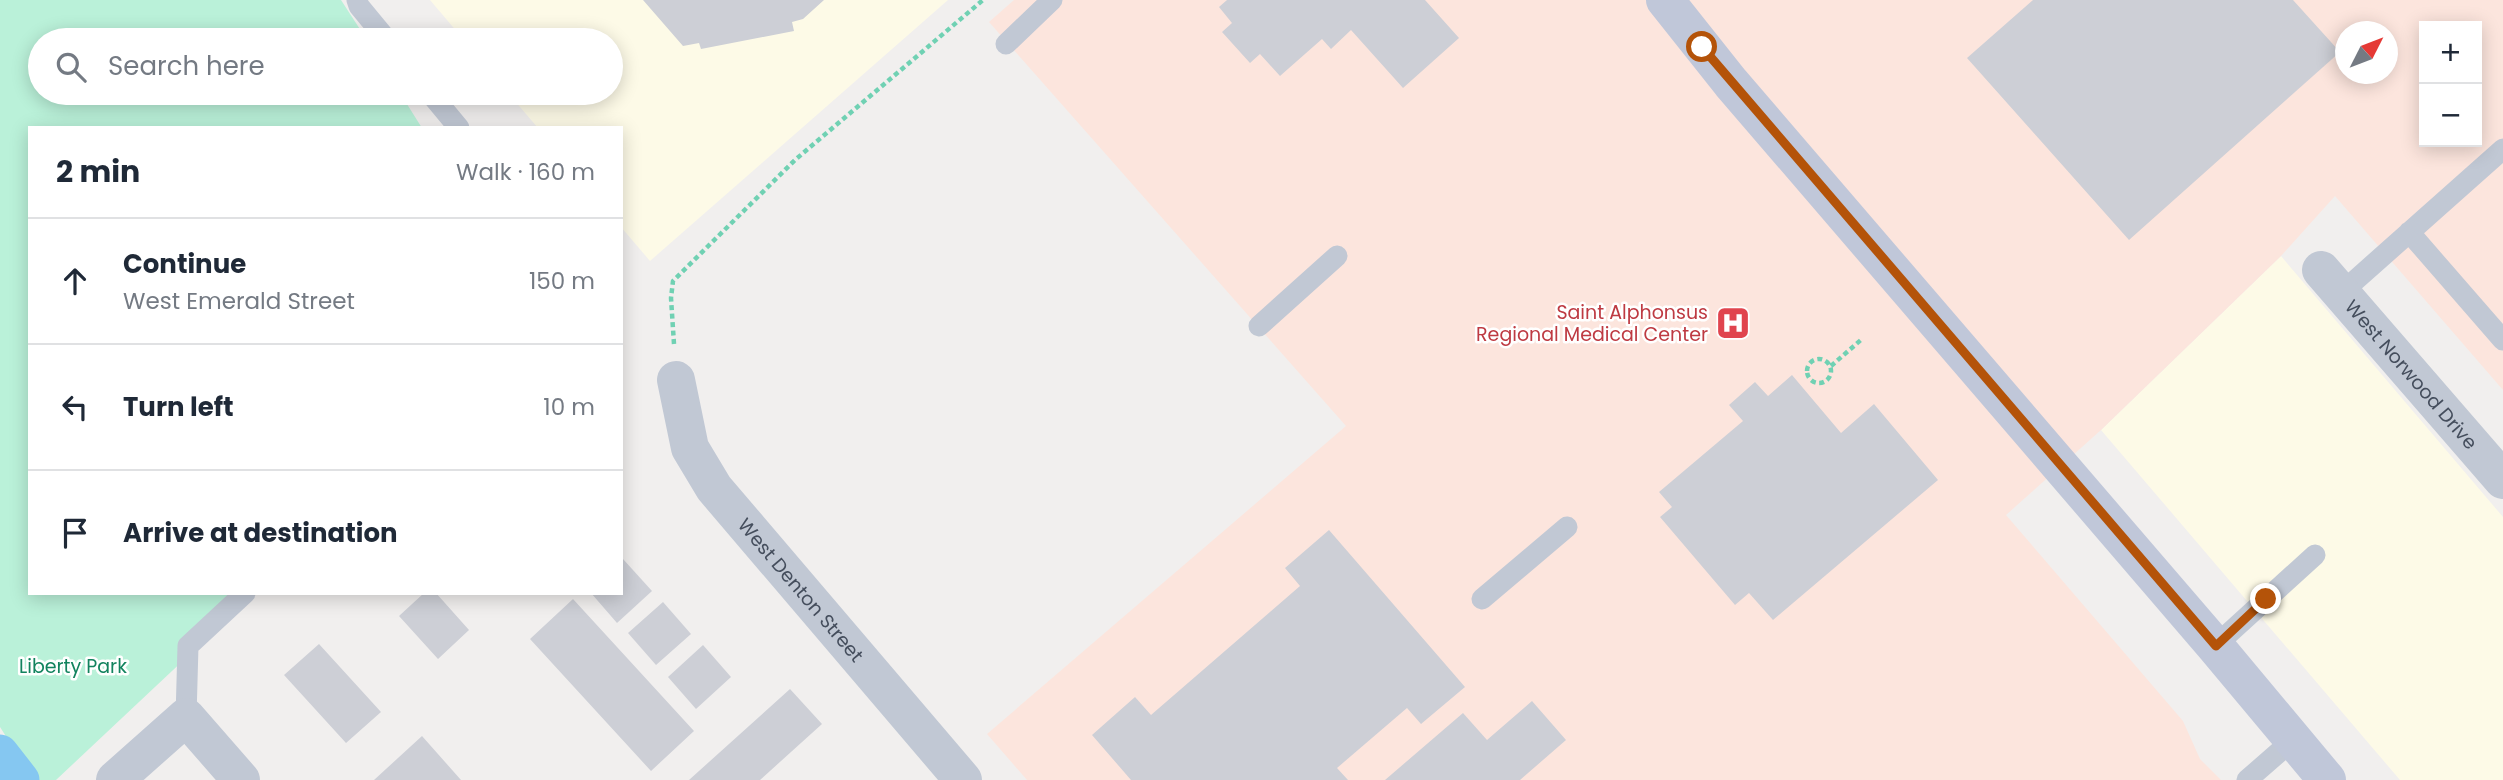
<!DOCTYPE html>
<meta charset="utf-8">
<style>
:root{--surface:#fff;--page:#f2f2f3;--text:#1f2937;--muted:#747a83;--line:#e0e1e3}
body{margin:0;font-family:Poppins,sans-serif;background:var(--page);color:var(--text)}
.controls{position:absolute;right:21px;top:21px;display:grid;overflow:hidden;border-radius:0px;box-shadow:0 4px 18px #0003}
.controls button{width:63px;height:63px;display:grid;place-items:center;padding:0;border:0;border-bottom:2px solid var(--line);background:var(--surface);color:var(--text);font:35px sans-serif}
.compass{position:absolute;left:2335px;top:21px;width:63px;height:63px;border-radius:50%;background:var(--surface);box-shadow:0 4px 18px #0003;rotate:48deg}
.stop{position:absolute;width:21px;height:21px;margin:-16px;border:5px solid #b45309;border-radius:50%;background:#fff}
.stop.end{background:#b45309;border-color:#fff;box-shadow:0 2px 7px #0008}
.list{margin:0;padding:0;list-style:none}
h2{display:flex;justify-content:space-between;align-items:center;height:91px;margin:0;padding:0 28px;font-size:30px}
h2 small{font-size:23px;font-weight:400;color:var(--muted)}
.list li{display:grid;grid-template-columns:46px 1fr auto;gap:21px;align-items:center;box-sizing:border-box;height:126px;padding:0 28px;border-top:2px solid var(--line)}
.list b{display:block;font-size:26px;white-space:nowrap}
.list p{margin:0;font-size:23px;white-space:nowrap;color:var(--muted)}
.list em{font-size:23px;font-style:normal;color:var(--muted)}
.icon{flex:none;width:38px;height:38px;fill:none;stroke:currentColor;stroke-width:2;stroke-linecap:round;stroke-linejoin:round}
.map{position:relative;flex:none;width:2503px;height:780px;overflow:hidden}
.search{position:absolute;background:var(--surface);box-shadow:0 4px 18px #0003;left:28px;top:28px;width:595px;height:77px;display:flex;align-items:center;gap:18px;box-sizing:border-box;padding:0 24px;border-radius:38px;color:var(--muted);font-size:26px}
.panel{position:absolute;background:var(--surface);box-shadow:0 4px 18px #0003;left:28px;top:126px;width:595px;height:469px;border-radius:0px}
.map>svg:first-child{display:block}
</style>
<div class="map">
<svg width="2503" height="780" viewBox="0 0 2503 780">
<rect width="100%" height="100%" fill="#f1efee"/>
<!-- commercial -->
<path fill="#fdfae7" d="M430 0H948L650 261 621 227V128H538L508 93H611V40H464Z
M2281 256 2503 517V780H2400L2101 430Z"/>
<!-- medical -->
<path fill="#fce5dd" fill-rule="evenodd" d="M1014 0H2503V390L2335 196 2281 256 2101 430 2006 515 2183 721 2200 759 2221 780H1027L987 734 1346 426 989 22ZM2424 26H2477V142H2424ZM2346 32H2388V74H2346Z"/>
<!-- green -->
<path fill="#baf1d9" d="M0 0H341L367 40H40V93H400L422 128H30V593H255L56 780H34L0 727Z"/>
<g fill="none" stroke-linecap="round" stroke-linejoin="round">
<!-- canal -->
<path stroke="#85c7f1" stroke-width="37" d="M0 753 21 780"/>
</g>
<!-- building -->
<path fill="#cdcfd6" d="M643 0H824L803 19 792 22 794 31 701 49 699 43 683 46Z
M1227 0H1425L1459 38 1403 88 1351 30 1331 49 1322 39 1280 76 1260 54 1250 63 1222 32 1232 23 1219 7Z
M2033 0H2293L2340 52 2129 240 1967 58Z
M1792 375 1841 433 1874 404 1938 480 1773 620 1749 593 1735 605 1660 517 1672 507 1659 492 1743 421 1729 405 1755 382 1768 396Z
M1329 530 1465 687 1421 724 1407 708 1337 768 1348 780H1131L1092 735 1135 697 1151 715 1300 586 1285 568Z
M623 559 652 591 617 623 591 593H621V561Z
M424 593H436L469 630 438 659 399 616Z
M573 599 694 731 651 771 530 639Z
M663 602 691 634 656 665 628 633Z
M319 644 381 712 346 743 284 675Z
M703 645 731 677 696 709 668 677Z
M790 689 822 724 760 780H689Z
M1532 701 1566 740 1520 780H1385L1463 713 1487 740Z
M422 736 461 780H374Z"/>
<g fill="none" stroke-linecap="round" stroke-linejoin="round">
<!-- path -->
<path stroke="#70d1b3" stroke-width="4.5" stroke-dasharray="5 3.5" stroke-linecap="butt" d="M674 344 671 298 673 281 795 160 983 0
M1807 371a12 12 0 1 1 24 0a12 12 0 1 1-24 0Z
M1831 366 1862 339"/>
<!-- service -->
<path stroke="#c1c8d4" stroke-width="21" d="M357 0 359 6 387 40
M1006 44 1052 0
M430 93 459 128
M2409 232 2503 340
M2341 293 2503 149
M1259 326 1337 256
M1482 599 1567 527
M2215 646 2315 555
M186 717 188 646 245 593
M2247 780 2294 739"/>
<!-- minor -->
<g stroke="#c1c8d4" stroke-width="38">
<path id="s1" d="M2321 270 2503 480"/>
<path id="s2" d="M676 380 690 448 714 488 963 780"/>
<path d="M115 780 186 717 241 780"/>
</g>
<!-- secondary -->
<path stroke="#c0c7d9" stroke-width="38" d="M1665 0 1731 83 2215 646 2327 780"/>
</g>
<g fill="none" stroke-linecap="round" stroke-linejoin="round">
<!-- route -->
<path stroke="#b45309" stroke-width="9" d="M1702 47 2216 646 2266 599"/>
</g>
<!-- icons -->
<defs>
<g id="hospital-square" transform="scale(1.75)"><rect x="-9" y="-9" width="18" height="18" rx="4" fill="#e0444e" stroke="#fff"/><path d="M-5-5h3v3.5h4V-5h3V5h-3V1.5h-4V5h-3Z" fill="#fff"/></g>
</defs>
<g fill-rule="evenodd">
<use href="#hospital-square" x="1733" y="323"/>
</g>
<g text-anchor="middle" stroke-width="5" stroke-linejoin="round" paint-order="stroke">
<!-- health labels -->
<g font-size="19" fill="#be3a42" stroke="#fff" text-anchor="end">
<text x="1708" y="319">Saint Alphonsus<tspan x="1708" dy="22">Regional Medical Center</tspan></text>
</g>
<!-- street labels -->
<g font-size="19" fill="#454e5d" stroke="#fff">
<text dy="7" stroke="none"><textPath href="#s1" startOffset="138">West Norwood Drive</textPath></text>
<text dy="7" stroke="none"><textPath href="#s2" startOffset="250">West Denton Street</textPath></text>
</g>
<!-- park labels -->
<g font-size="19" fill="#12835e" stroke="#fff">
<text x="73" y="673">Liberty Park</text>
</g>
</g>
</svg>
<div class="controls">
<button>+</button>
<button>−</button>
</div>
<svg class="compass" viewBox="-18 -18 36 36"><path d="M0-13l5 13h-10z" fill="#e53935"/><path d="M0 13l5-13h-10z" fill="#747a83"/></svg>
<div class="stop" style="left:1702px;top:47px"></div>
<div class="stop end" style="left:2266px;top:599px"></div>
<div class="search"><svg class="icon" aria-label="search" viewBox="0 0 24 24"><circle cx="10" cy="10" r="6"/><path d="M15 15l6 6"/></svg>Search here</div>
<section class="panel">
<h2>2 min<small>Walk · 160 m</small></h2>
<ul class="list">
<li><svg class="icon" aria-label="ahead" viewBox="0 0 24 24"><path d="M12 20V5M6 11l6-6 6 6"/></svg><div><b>Continue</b><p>West Emerald Street</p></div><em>150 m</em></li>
<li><svg class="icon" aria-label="left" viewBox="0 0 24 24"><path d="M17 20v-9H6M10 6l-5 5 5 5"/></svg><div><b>Turn left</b></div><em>10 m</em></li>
<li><svg class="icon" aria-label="arrive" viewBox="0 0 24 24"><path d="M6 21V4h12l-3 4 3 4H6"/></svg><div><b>Arrive at destination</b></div></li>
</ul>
</section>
</div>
